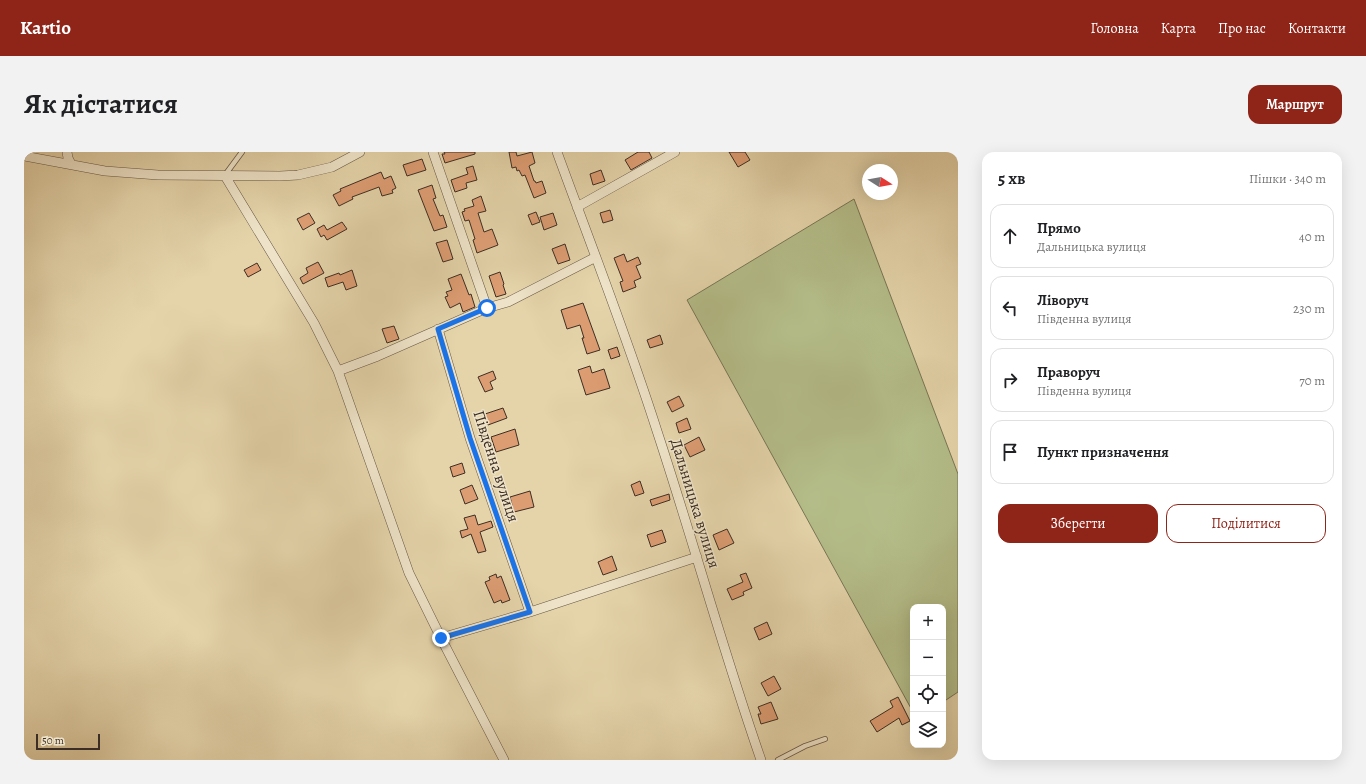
<!DOCTYPE html>
<html lang="uk">
<meta charset="utf-8">
<style>
:root{--surface:#fff;--page:#f2f2f2;--text:#202124;--muted:#757577;--line:#e0e0e0;--accent:#8f2418}
body{margin:0;font-family:Alegreya,serif;background:var(--page);color:var(--text)}
.controls{position:absolute;right:12px;bottom:12px;display:grid;overflow:hidden;border-radius:8px;box-shadow:0 4px 16px #0002}
.controls button{width:36px;height:36px;display:grid;place-items:center;padding:0;border:0;border-bottom:1px solid var(--line);background:var(--surface);color:var(--text);font:20px sans-serif}
.compass{position:absolute;left:838px;top:12px;width:36px;height:36px;border-radius:50%;background:var(--surface);box-shadow:0 4px 16px #0002;rotate:101deg}
.scale{position:absolute;left:12px;bottom:10px;width:64px;box-sizing:border-box;padding-left:4px;border:2px solid #3c2e24;border-top:0;font-size:11px;line-height:14px;white-space:nowrap;color:#3c2e24;-webkit-text-stroke:3px #eee3c8;paint-order:stroke}
.stop{position:absolute;width:12px;height:12px;margin:-9px;border:3px solid #1a73e8;border-radius:50%;background:#fff}
.stop.end{background:#1a73e8;border-color:#fff;box-shadow:0 1px 4px #0008}
.list{margin:0;padding:0;list-style:none}
h2{display:flex;justify-content:space-between;align-items:center;height:52px;margin:0;padding:0 16px;font-size:17px}
h2 small{font-size:13px;font-weight:400;color:var(--muted)}
.list li{display:grid;grid-template-columns:26px 1fr auto;gap:12px;align-items:center;box-sizing:border-box;height:64px;margin:0 8px 8px;padding:0 8px;border:1px solid var(--line);border-radius:12px}
.list b{display:block;font-size:15px;white-space:nowrap}
.list p{margin:0;font-size:13px;white-space:nowrap;color:var(--muted)}
.list em{font-size:13px;font-style:normal;color:var(--muted)}
.actions{display:flex;gap:8px;padding:12px 16px}
.actions a{flex:1;padding:9px 0;border:1px solid var(--accent);border-radius:12px;text-align:center;font-size:14px;color:var(--accent)}
.actions .main{background:var(--accent);color:#fff}
.icon{flex:none;width:22px;height:22px;fill:none;stroke:currentColor;stroke-width:2;stroke-linecap:round;stroke-linejoin:round}
.map{position:relative;flex:none;width:934px;height:608px;overflow:hidden;border-radius:12px}
header{display:flex;align-items:center;gap:24px;box-sizing:border-box;height:56px;padding:0 20px;background:var(--accent);color:#fff}
header strong{font-size:19px}
nav{display:flex;gap:22px;margin-inline-start:auto;font-size:14px}
.intro{display:flex;align-items:center;justify-content:space-between;box-sizing:border-box;height:96px;padding:0 24px}
h1{margin:0;font-size:28px}
.button{padding:10px 18px;border-radius:12px;background:var(--accent);color:#fff;font-size:14px;font-weight:700}
main{display:flex;gap:24px;padding:0 24px}
aside{flex:1;background:var(--surface);border-radius:12px;box-shadow:0 4px 16px #0002}
.map>svg:first-child{display:block}
</style>
<header>
<strong>Kartio</strong>
<nav><a>Головна</a><a>Карта</a><a>Про нас</a><a>Контакти</a></nav>
</header>
<div class="intro"><h1>Як дістатися</h1><a class="button">Маршрут</a></div>
<main>
<div class="map">
<svg width="934" height="608" viewBox="0 0 934 608">
<rect width="100%" height="100%" fill="#e5d4aa"/>
<filter id="stains"><feTurbulence type="fractalNoise" baseFrequency=".005" numOctaves="4"/><feColorMatrix values="0 0 0 0 .2 0 0 0 0 .09 0 0 0 0 .02 0 0 0 .5 -.17"/></filter>
<radialGradient id="worn" r=".72"><stop offset=".6" stop-color="#630" stop-opacity="0"/><stop offset="1" stop-color="#630" stop-opacity=".3"/></radialGradient>
<!-- green -->
<path fill="#b4bd89" stroke="#787656" d="M830 47 934 322V540L919 550V455H889V560L663 148Z"/>
<!-- building -->
<path fill="#dd9d73" stroke="#3c2e24" d="M420 0H451V2L421 11 418 2H421Z
M485 0H492L493 4 508 0 511 11 505 14 510 29H511L512 31 518 29 522 41 510 46 501 23 498 24 495 18 493 19 492 15 488 16Z
M614 0H625L628 6 607 18 601 8Z
M705 0H721L726 8 714 15Z
M398 7 402 18 383 24 379 13Z
M449 14 453 28 442 31 443 36 431 40 427 28 444 22 442 16Z
M577 18 581 29 569 33 566 22Z
M357 20 360 27 367 24 372 36 368 38 369 41 358 44 355 35 328 45 329 47 315 54 309 43 317 39 316 37Z
M408 33 412 46 409 47 416 64 419 63 423 75 410 79 394 38Z
M457 44 462 59 454 61 460 80 468 77 474 93 453 101 449 88 451 87 445 68 441 69 438 60 441 59 440 57 450 54 448 48Z
M586 58 589 68 579 71 576 61Z
M512 60 516 70 508 73 504 63Z
M285 61 291 71 279 78 273 67Z
M529 61 533 73 520 78 516 65Z
M318 70 323 77 303 88 300 83 297 85 293 77 300 73 303 78Z
M423 88 429 107 419 110 412 91Z
M541 92 546 108 534 112 528 97Z
M600 102 603 110 614 105 617 112 612 114 617 126 610 129 612 135 599 140 596 130 599 129 590 106Z
M294 110 300 121 279 132 276 126 284 121 282 116Z
M233 111 237 118 224 125 220 118Z
M328 118 333 134 322 138 319 130 304 135 301 126 315 121 316 123Z
M476 120 480 132 479 133 482 142 472 145 465 124Z
M437 122 445 143 447 142 451 155 439 160 436 151 426 156 421 145 424 144 422 140 428 138 424 127Z
M559 151 576 198 563 202 558 186H560L556 173 543 177 537 158Z
M370 174 375 187 363 191 358 177Z
M636 183 639 192 626 196 623 188Z
M593 195 596 204 587 207 584 198Z
M566 214 568 221 580 217 586 236 562 243 554 218Z
M469 219 472 227 466 230 469 237 461 240 454 225Z
M655 244 660 254 648 260 643 250Z
M479 256 483 266 464 273 461 262Z
M663 266 667 277 655 281 652 271Z
M491 277 495 293 472 300 467 285Z
M675 285 681 298 666 305 660 293Z
M438 311 441 321 429 325 426 315Z
M616 329 620 341 611 344 607 333Z
M448 333 454 347 441 352 436 338Z
M506 339 510 355 490 360 486 345Z
M645 342 646 348 628 354 626 348Z
M451 363 454 373 467 369 469 375 456 380 462 399 454 401 447 382 438 386 436 379 444 377 440 366Z
M703 377 710 391 695 398 689 383Z
M638 378 642 390 627 395 623 383Z
M588 404 593 418 579 423 574 410Z
M722 421 728 436 719 440 720 443 708 448 703 437 719 430 716 423Z
M472 422 473 426 477 424 486 448 478 451 477 448 470 451 461 430 466 428 465 425Z
M743 470 748 482 735 488 730 476Z
M750 524 757 537 744 544 737 531Z
M874 545 886 569 878 573 875 566 853 580 846 569 869 555 866 549Z
M747 550 754 567 737 572 734 562H737L734 555Z"/>
<g fill="none" stroke-linecap="round" stroke-linejoin="round">
<!-- lane casing -->
<g stroke="#665846" stroke-width="6">
<path id="lane" d="M201 23 218 0
M754 608 781 594 801 587"/>
</g>
<!-- street casing -->
<g stroke="#665846" stroke-width="10">
<path id="street" d="M43 0 44 6 47 12
M409 0 463 156
M533 0C567 93 603 185 633 279 669 388 699 499 737 608
M0 4 81 19 134 23 256 24 274 23 308 15 336 0
M201 24 290 171 314 219 385 421 417 486 480 608
M553 55 651 0
M414 177 446 286 506 460
M314 219 354 204 463 156 484 150 572 105
M417 486 506 460 673 405"/>
</g>
<!-- lane -->
<use href="#lane" stroke="#eee3c8" stroke-width="4.5"/>
<!-- street -->
<use href="#street" stroke="#eee3c8" stroke-width="9"/>
</g>
<g fill="none" stroke-linecap="round" stroke-linejoin="round">
<!-- route -->
<path stroke="#1a73e8" stroke-width="5" d="M417 486 506 460 446 286 414 177 463 156"/>
</g>
<g text-anchor="middle" stroke-width="3" stroke-linejoin="round" paint-order="stroke">
<!-- street labels -->
<g font-size="16" fill="#3c2e24" stroke="#eee3c8">
<text transform="translate(473 314) rotate(72)" y="6">Південна вулиця</text>
<text transform="translate(672 351) rotate(73)" y="6">Дальницька вулиця</text>
</g>
</g>
<rect width="100%" height="100%" filter="url(#stains)"/>
<rect width="100%" height="100%" fill="url(#worn)"/>
</svg>
<div class="controls">
<button>+</button>
<button>−</button>
<button><svg class="icon" aria-label="locate" viewBox="0 0 24 24"><circle cx="12" cy="12" r="6"/><path d="M12 2v4M12 18v4M2 12h4M18 12h4"/></svg></button>
<button><svg class="icon" aria-label="layers" viewBox="0 0 24 24"><path d="M12 4l9 5-9 5-9-5zM3 14l9 5 9-5"/></svg></button>
</div>
<svg class="compass" viewBox="-18 -18 36 36"><path d="M0-13l5 13h-10z" fill="#e53935"/><path d="M0 13l5-13h-10z" fill="#757577"/></svg>
<div class="scale">50 m</div>
<div class="stop" style="left:463px;top:156px"></div>
<div class="stop end" style="left:417px;top:486px"></div>
</div>
<aside>
<h2>5 хв<small>Пішки · 340 m</small></h2>
<ul class="list">
<li><svg class="icon" aria-label="ahead" viewBox="0 0 24 24"><path d="M12 20V5M6 11l6-6 6 6"/></svg><div><b>Прямо</b><p>Дальницька вулиця</p></div><em>40 m</em></li>
<li><svg class="icon" aria-label="left" viewBox="0 0 24 24"><path d="M17 20v-9H6M10 6l-5 5 5 5"/></svg><div><b>Ліворуч</b><p>Південна вулиця</p></div><em>230 m</em></li>
<li><svg class="icon" aria-label="right" viewBox="0 0 24 24"><path d="M7 20v-9h11M14 6l5 5-5 5"/></svg><div><b>Праворуч</b><p>Південна вулиця</p></div><em>70 m</em></li>
<li><svg class="icon" aria-label="arrive" viewBox="0 0 24 24"><path d="M6 21V4h12l-3 4 3 4H6"/></svg><div><b>Пункт призначення</b></div></li>
</ul>
<div class="actions"><a class="main">Зберегти</a><a>Поділитися</a></div>
</aside>
</main>
